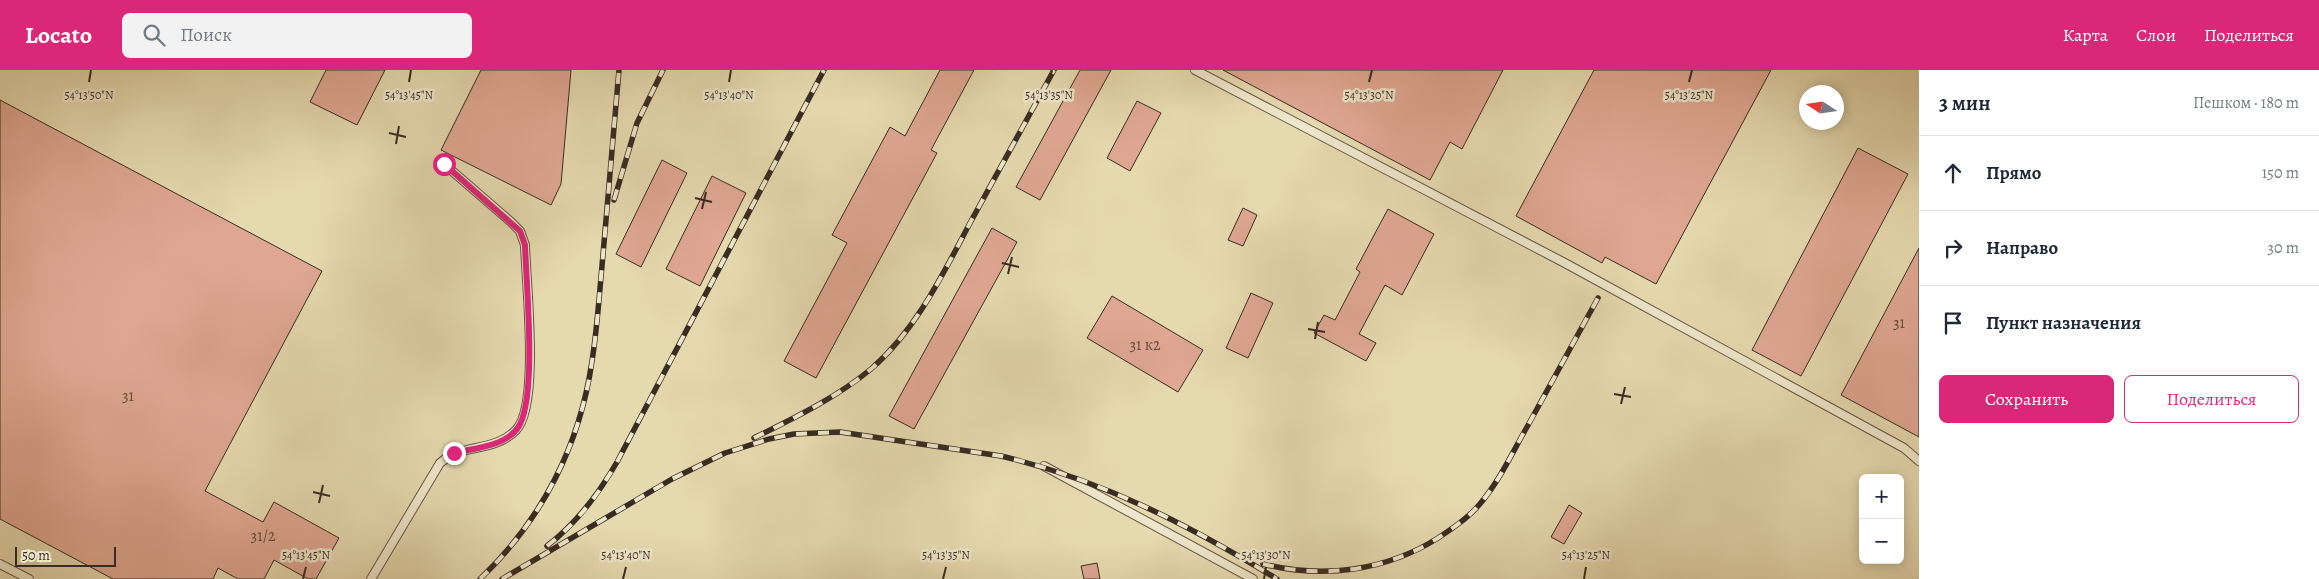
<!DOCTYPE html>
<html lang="ru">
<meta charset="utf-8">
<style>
:root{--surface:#fff;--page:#f2f2f3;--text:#1f2937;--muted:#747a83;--line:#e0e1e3;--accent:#db2777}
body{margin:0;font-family:Alegreya,serif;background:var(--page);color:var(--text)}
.controls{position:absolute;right:15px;bottom:15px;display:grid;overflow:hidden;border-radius:8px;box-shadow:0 2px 12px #0003}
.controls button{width:45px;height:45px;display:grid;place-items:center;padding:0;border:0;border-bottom:1px solid var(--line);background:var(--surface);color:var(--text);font:25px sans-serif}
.compass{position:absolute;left:1799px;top:15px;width:45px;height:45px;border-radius:50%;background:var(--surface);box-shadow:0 2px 12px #0003;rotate:282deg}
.scale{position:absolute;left:15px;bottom:12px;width:101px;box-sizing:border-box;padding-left:5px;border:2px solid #392c22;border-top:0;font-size:14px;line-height:18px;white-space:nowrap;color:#392c22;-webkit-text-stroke:4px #eee6ca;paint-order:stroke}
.stop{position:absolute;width:15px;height:15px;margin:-11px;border:4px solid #db2777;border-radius:50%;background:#fff}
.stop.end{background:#db2777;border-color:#fff;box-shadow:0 1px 5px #0008}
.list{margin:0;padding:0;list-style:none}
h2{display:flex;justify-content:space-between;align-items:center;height:65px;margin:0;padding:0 20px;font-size:21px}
h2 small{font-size:16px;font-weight:400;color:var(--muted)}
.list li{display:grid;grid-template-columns:32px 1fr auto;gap:15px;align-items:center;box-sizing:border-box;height:75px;padding:0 20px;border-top:1px solid var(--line)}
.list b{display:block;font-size:19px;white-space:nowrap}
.list em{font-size:16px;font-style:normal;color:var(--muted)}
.actions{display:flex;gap:10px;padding:15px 20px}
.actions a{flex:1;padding:11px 0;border:1px solid var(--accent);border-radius:8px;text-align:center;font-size:18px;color:var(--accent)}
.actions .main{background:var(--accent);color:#fff}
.icon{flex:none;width:28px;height:28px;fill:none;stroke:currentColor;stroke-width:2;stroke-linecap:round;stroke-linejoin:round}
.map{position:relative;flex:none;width:1919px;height:509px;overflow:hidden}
header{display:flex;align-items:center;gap:30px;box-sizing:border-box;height:70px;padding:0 25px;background:var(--accent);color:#fff}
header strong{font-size:24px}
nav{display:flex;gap:28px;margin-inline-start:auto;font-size:18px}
.search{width:350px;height:45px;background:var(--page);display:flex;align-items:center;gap:12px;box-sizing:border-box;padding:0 18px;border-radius:8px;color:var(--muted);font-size:19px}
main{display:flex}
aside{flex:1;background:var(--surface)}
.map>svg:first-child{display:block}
</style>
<header>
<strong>Locato</strong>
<div class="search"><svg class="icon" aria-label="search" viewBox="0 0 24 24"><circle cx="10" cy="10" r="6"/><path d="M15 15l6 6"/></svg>Поиск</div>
<nav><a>Карта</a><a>Слои</a><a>Поделиться</a></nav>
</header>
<main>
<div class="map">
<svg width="1919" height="509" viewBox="0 0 1919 509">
<rect width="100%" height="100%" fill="#e5d9ae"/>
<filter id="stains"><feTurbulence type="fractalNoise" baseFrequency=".004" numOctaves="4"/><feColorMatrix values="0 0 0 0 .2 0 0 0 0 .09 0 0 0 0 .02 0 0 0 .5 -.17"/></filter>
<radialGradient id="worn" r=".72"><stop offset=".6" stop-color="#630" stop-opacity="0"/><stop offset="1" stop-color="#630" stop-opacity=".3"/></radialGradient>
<!-- building -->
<path fill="#dfa792" stroke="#392c22" d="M326 0H385L357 55 310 32Z
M481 0H571L561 114 551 135 441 80Z
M940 0H974L931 80 937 83 816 308 784 291 847 173 832 165 890 57 905 66Z
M1080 0H1111L1040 130 1016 117Z
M1223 0H1503L1462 79 1450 72 1430 110Z
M1594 0H1771L1656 214 1605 187 1602 193 1516 146Z
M0 30 322 201 205 421 263 452 274 432 339 468 316 509H308L274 490 264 509H238L218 498 213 509H113L0 449Z
M1137 31 1161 43 1130 101 1107 88Z
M1858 78 1908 104 1801 306 1752 280Z
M662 90 687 103 641 197 616 184Z
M712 106 746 123 700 216 666 199Z
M1243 138 1257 145 1243 176 1228 170Z
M1388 139 1434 164 1402 225 1385 215 1359 264 1376 273 1366 291 1314 263 1324 245 1335 250 1360 202 1356 199Z
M992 158 1017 172 914 359 889 346Z
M1919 178V367L1841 325Z
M1251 223 1273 233 1248 288 1226 278Z
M1112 226 1203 280 1178 322 1087 268Z
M1569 435 1582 443 1564 474 1551 467Z
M1097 493 1100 509H1084L1081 496Z"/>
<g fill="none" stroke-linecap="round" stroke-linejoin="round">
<!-- lane casing -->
<g stroke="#645745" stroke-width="10">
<path id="lane" d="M1195 0 1563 192 1904 378 1919 391
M1044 396 1253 509
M0 494 29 509
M371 509 440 393C445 389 451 385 456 383 477 376 500 377 516 360 540 336 526 212 525 175L520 161 511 152 444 94"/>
</g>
<!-- lane -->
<use href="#lane" stroke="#eee6ca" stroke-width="8"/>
<!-- rail casing -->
<g stroke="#392c22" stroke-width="5.5">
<path id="rail" d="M614 130 637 53 663 0
M754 368C794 348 836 328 871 299 916 260 943 204 970 153 998 102 1026 51 1054 0
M547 476C577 453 598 425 617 392L824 0
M1263 494C1323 509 1386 501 1438 468 1453 458 1468 448 1479 435 1499 412 1512 383 1527 357 1551 314 1574 271 1598 228
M480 509C542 450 580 375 592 291 597 260 599 228 602 196 608 131 613 65 619 0
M502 509 672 409 725 383 769 369 794 364 840 362 1001 386C1102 410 1189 455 1277 509"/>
</g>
<!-- rail -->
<use href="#rail" stroke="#eee6ca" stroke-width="4" stroke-dasharray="11" stroke-linecap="butt"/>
</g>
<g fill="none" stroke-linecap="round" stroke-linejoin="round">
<!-- route -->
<path stroke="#db2777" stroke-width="6" d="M444 94 520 161 525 175C526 213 538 333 517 359 503 377 474 378 454 383"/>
</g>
<!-- ticks -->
<path fill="none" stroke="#392c22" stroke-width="2" d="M89 12 91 0M409 12 411 0M729 12 731 0M1049 12 1052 0M1369 12 1372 0M1689 12 1692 0M389 63 406 67M396 74 399 56M695 128 712 132M702 139 706 122M1002 193 1019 197M1008 204 1012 187M1308 259 1325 262M1315 269 1318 252M1614 324 1631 327M1621 334 1625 317M313 422 330 426M319 433 323 415M303 509 306 497M623 509 626 497M943 509 946 497M1264 509 1266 497M1584 509 1586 497"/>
<g text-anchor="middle" stroke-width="5" stroke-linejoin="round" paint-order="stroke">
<!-- number labels -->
<g font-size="16" fill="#624b3e">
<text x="1899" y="258">31</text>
<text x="1145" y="280">31 к2</text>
<text x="128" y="331">31</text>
<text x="263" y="471">31/2</text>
</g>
</g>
<g font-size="12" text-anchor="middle" fill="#392c22" stroke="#eee6ca" stroke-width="5" stroke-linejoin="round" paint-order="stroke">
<text x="89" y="29">54°13'50"N</text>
<text x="409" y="29">54°13'45"N</text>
<text x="729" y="29">54°13'40"N</text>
<text x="1049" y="29">54°13'35"N</text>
<text x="1369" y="29">54°13'30"N</text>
<text x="1689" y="29">54°13'25"N</text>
<text x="946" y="489">54°13'35"N</text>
<text x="1266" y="489">54°13'30"N</text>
<text x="1586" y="489">54°13'25"N</text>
<text x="306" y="489">54°13'45"N</text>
<text x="626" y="489">54°13'40"N</text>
</g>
<rect width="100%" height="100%" filter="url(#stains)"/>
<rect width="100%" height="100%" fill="url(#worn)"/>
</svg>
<div class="controls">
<button>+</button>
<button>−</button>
</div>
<svg class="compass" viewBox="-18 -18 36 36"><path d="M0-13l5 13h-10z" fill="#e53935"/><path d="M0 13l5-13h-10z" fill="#747a83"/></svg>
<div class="scale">50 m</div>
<div class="stop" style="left:444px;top:94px"></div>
<div class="stop end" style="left:454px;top:383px"></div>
</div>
<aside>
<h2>3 мин<small>Пешком · 180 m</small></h2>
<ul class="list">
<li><svg class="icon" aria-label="ahead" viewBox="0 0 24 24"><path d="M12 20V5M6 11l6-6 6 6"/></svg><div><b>Прямо</b></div><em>150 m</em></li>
<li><svg class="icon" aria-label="right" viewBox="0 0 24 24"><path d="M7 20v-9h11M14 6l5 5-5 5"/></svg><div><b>Направо</b></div><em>30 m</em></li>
<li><svg class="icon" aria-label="arrive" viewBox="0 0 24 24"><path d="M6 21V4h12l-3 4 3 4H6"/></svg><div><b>Пункт назначения</b></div></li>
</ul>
<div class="actions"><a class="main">Сохранить</a><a>Поделиться</a></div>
</aside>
</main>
